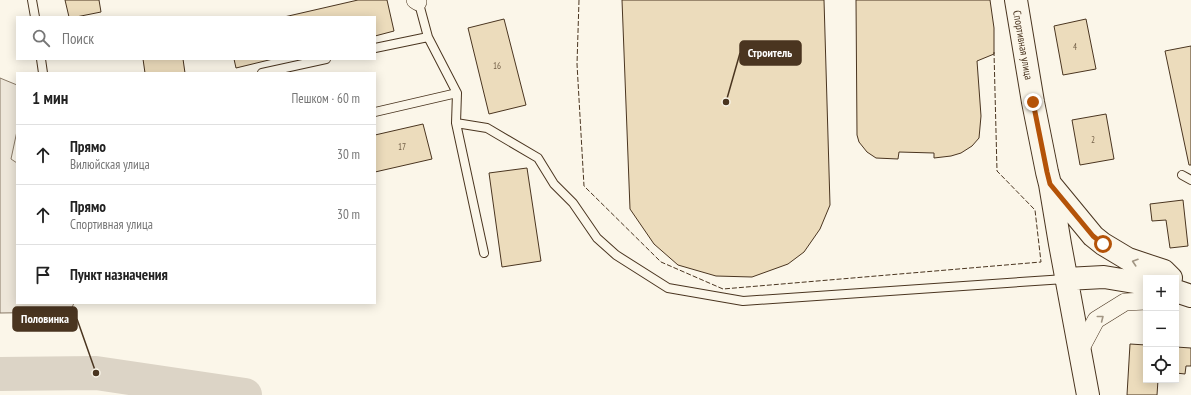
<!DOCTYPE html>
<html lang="ru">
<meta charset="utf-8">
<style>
:root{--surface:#fff;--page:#f6f6f6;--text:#222;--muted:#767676;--line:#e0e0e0}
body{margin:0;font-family:"PT Sans Narrow",sans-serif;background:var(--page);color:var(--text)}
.controls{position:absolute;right:12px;bottom:12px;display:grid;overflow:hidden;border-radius:0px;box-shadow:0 2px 10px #0003}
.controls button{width:36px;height:36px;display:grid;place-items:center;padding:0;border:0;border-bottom:1px solid var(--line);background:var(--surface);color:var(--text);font:20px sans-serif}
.stop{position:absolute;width:12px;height:12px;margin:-9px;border:3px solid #b45309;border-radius:50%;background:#fff}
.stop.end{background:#b45309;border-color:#fff;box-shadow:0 1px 4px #0008}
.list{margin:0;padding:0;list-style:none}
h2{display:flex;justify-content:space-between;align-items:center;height:52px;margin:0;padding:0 16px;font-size:17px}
h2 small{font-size:13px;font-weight:400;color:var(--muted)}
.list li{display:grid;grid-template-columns:26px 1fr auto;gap:12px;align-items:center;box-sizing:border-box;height:60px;padding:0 16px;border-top:1px solid var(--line)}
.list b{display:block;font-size:15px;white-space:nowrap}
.list p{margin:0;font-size:13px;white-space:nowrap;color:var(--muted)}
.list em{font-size:13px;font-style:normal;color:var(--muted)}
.icon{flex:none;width:22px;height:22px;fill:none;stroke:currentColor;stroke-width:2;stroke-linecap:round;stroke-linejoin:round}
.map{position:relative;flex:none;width:1191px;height:395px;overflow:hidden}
.search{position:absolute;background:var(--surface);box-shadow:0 2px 10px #0003;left:16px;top:16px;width:360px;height:44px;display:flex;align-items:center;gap:10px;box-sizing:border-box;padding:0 14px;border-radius:0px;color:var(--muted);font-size:15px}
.panel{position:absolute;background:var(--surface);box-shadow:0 2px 10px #0003;left:16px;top:72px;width:360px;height:232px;border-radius:0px}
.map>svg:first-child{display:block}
</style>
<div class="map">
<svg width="1191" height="395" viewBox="0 0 1191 395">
<rect width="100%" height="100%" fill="#fbf6e9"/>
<!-- green -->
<path fill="#ede6d9" stroke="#887966" d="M0 78 17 85V131L11 159 17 163V303H74L70 312 0 313Z"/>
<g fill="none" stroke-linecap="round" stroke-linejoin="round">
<!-- river -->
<path stroke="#dcd4c6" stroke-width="34" d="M0 374 96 373 245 395"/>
</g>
<!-- building -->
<path fill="#ecdcbc" stroke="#4a3520" d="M65 0H99L101 12 76 17H69Z
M358 0H387L394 31 375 36V17H284Z
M622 0H824L830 205 820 229 804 252 788 264 752 277 716 276 678 265 654 244 630 209Z
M856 0H990L994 28V54L977 61 981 116 979 138 972 146 961 153 951 156 934 158V153L899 152 898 159 876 158 867 152 859 142 857 135Z
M504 19 526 105 489 114 468 28Z
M1086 19 1096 69 1063 75 1054 26Z
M1191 46V165H1189L1165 51Z
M143 59H183L185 73H145Z
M234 59H273L236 68Z
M1106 114 1114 159 1080 165 1072 120Z
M423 124 432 159 375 172V135Z
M527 168 541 261 502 267 489 173Z
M1183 200 1188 246 1170 248 1166 220 1152 221 1150 204Z
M1130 344 1146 345V380H1158L1157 395H1127Z
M1176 347 1191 348V366H1186L1185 374 1176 373Z"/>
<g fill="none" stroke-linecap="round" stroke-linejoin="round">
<!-- lane casing -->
<g stroke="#4a3520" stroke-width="10">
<path id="lane" d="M32 0 35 17
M418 0 428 37 457 93 456 123 487 128 538 158 554 184 573 203 597 238 616 255 668 288 743 301 1065 279
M375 48 428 37
M41 59 43 73
M262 73 326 59
M375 112 457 93
M456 123 484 253
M1182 175 1191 180"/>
</g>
<!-- street casing -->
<g stroke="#4a3520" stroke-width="18">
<path id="street" d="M415 0 418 2
M1080 350 1096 320 1125 302 1146 301"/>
</g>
<!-- secondary casing -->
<g stroke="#4a3520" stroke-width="24">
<path id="secondary" d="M1016 0 1033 102 1047 172 1050 184 1060 244 1088 395
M1051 185 1093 236 1103 244 1128 259 1164 271 1171 278
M1066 279 1104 277 1146 284
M1176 291 1191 296"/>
</g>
<!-- lane -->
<use href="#lane" stroke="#fbf6e9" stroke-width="8"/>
<!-- street -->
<use href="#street" stroke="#fbf6e9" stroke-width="17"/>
<!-- secondary -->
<use href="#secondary" stroke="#fbf6e9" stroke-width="22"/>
<!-- fence -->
<path stroke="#4a3520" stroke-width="1" stroke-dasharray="5 2" stroke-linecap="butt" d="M579 0 577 64 584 186 661 262 723 289 1041 262 1035 210 997 171 994 52"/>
</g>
<!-- one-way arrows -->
<defs><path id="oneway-chevron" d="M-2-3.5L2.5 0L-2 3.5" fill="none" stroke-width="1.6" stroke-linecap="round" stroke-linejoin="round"/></defs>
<g stroke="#a29684">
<use href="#oneway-chevron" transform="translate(1135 262) rotate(-162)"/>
<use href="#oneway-chevron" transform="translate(1101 318) rotate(-38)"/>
</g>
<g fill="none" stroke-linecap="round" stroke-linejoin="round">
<!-- route -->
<path stroke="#b45309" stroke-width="5" d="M1033 102 1047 172 1050 184 1093 236 1103 244"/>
</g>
<g text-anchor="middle" stroke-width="3" stroke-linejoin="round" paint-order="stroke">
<!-- number labels -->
<g font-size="9" fill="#725f47">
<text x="1075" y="50">4</text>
<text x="497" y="69">16</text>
<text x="1093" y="143">2</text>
<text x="402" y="150">17</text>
</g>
<!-- street labels -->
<g font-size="11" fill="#4a3520" stroke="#fbf6e9">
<text transform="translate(1023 45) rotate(80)" y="4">Спортивная улица</text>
</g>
</g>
<!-- callouts -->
<path fill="none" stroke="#4a3520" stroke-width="1.5" d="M726 102L740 53M96 373L77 319"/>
<g fill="#4a3520" stroke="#fbf6e9" stroke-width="1.5">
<circle cx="726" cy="102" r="4"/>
<circle cx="96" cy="373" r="4"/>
</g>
<g fill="#4a3520" stroke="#4a3520" stroke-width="1.5">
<rect x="740" y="41" width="61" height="24" rx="4"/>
<rect x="13" y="307" width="64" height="24" rx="4"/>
</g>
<g font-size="12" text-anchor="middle" font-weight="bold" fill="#fff">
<text x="770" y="57">Строитель</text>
<text x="45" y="323">Половинка</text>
</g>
</svg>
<div class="controls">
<button>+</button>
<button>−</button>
<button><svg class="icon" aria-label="locate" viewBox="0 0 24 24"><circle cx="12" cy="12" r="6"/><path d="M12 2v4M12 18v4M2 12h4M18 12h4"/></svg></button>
</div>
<div class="stop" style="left:1103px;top:244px"></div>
<div class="stop end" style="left:1033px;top:102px"></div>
<div class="search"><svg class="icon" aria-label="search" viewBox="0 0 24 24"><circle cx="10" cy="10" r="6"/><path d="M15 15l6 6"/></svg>Поиск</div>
<section class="panel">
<h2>1 мин<small>Пешком · 60 m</small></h2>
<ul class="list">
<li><svg class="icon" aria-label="ahead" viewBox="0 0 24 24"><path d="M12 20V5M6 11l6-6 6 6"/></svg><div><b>Прямо</b><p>Вилюйская улица</p></div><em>30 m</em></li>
<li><svg class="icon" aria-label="ahead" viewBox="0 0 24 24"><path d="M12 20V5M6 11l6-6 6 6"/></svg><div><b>Прямо</b><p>Спортивная улица</p></div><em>30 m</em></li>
<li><svg class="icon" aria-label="arrive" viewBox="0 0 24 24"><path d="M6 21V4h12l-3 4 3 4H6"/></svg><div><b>Пункт назначения</b></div></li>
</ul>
</section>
</div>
